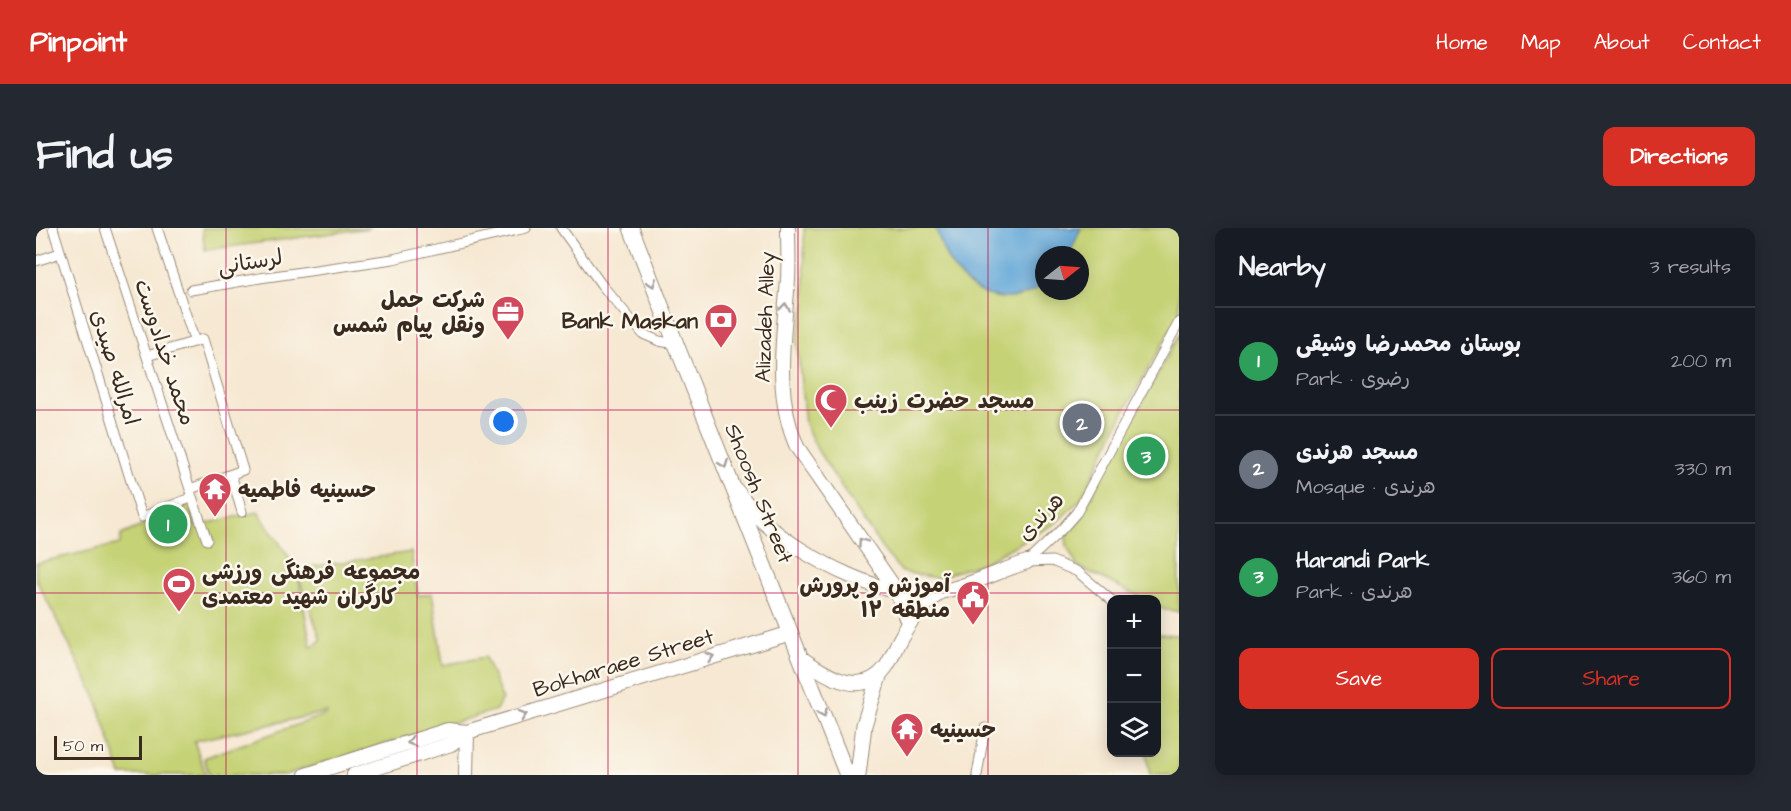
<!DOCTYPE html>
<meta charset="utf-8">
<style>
:root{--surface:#171b24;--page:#242831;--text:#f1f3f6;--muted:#9ea1a6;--line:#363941;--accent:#d93025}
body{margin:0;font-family:"Architects Daughter","Playpen Sans Arabic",sans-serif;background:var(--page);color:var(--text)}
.controls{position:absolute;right:18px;bottom:18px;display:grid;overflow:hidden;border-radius:12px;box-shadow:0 3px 15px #0003}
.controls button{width:54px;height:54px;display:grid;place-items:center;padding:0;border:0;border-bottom:2px solid var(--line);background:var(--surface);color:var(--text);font:30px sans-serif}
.compass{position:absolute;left:999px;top:18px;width:54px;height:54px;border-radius:50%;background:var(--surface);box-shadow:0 3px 15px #0003;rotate:73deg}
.scale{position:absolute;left:18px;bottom:15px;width:88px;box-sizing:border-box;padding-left:6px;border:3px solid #3b2a1e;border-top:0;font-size:16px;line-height:21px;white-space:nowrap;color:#3b2a1e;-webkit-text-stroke:4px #fbf7ec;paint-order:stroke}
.you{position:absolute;left:468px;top:194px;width:21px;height:21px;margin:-15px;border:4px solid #fff;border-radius:50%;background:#1a73e8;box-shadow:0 0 0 9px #1a73e833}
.badge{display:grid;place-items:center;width:39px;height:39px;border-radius:50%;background:var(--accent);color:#fff;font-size:20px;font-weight:700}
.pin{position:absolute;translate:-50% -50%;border:3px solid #fff;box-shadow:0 2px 6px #0006}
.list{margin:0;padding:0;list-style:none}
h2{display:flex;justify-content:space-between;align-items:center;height:78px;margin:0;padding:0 24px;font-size:26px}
h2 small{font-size:20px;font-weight:400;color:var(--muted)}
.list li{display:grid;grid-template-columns:39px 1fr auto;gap:18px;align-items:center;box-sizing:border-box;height:108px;padding:0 24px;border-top:2px solid var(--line)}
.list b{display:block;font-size:22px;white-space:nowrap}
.list p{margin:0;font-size:20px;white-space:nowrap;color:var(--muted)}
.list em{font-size:20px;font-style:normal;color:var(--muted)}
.actions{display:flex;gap:12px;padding:18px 24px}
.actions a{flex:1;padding:14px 0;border:2px solid var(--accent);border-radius:12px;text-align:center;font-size:21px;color:var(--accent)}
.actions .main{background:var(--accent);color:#fff}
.icon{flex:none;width:33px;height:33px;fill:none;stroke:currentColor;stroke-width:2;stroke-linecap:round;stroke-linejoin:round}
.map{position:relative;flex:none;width:1143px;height:547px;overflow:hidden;border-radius:12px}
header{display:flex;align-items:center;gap:36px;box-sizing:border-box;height:84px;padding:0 30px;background:var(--accent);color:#fff}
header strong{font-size:28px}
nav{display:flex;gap:33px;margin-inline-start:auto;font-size:21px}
.intro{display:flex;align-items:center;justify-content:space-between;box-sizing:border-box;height:144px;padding:0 36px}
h1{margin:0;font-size:42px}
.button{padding:15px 27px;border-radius:12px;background:var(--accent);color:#fff;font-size:21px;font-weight:700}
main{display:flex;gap:36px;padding:0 36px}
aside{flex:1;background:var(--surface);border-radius:12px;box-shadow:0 3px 15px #0003}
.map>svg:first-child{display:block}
</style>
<header>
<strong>Pinpoint</strong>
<nav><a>Home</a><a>Map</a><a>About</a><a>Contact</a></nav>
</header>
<div class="intro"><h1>Find us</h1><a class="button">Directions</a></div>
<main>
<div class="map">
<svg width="1143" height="547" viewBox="0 0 1143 547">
<rect width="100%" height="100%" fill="#fbf7ec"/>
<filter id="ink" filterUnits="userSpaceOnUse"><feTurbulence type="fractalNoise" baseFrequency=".0167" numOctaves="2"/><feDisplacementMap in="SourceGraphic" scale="12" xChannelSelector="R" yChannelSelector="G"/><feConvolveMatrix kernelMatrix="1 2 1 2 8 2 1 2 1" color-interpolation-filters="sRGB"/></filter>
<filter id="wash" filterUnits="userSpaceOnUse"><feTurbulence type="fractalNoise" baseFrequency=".008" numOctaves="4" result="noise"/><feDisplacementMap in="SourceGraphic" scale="24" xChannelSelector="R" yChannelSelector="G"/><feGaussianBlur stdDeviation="1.35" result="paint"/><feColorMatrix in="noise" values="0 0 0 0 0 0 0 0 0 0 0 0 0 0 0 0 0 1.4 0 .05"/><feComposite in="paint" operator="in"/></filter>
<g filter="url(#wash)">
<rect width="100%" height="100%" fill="#f6e8d2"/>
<!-- green -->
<path fill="#c5d274" stroke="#807e49" stroke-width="1.5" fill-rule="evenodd" d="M166 0H334L169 22Z
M768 0H1143V87L1091 178 1045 271 1020 295 949 334 901 350 866 344 847 322 815 274 782 223 769 196 761 114 769 75ZM1008 27H1044V63H1008Z
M1143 106V383L1129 382 1121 378 1120 371H1108L1041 338 1031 318 1030 308 1040 297Z
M154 275 159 298 222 284 261 341 375 324 382 368 396 365 407 437 449 429 466 470 460 482 248 547H173L168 530 291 486V484L158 513 170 547H85L60 470 0 351V335L84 316 85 307 106 298 105 294ZM262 347 285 412 276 419H275Z
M1121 406 1143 407V547H1114L1110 525 1120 524Z"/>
<!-- water -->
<path fill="#64a7d8" stroke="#50687b" stroke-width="1.5" d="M900 0H1045L1033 27H1008V56C971 84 933 68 911 30 906 21 903 10 900 0Z"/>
</g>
<g filter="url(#ink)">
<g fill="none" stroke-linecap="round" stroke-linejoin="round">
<!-- street casing -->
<g stroke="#988978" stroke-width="11">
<path id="street" d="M17 0 106 289 152 271 155 266 154 261 207 242 167 111 111 128
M69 0 154 261
M121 0 159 114
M525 0 565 56 607 106 623 113 640 116
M0 33 24 25
M155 62 224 50 357 31 490 0
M195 246 206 284
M155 266 171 312
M991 334 1026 301 1041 284 1143 94
M991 334 1016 333 1042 344 1076 373
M931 355 941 376
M941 547 949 500"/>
</g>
<!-- secondary casing -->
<g stroke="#988978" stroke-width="16">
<path id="secondary" d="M752 0C752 17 753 34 752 51 748 108 737 164 761 219L860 362 873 395
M700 262C709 273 719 287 730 296 767 329 854 376 904 364 933 358 963 343 991 334
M765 430C791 447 825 472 850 439 857 429 860 416 867 406 876 389 889 377 903 365
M270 547 412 502 431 504
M318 547 415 516 431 504 755 405
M430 547 431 504"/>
</g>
<!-- primary casing -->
<g stroke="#988978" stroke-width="17">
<path id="primary" d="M595 0 640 116 811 547
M822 547 828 497 843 448"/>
</g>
<!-- street -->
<use href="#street" stroke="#fff" stroke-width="9"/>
<!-- secondary -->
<use href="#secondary" stroke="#fff" stroke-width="14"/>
<!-- primary -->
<use href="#primary" stroke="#fff" stroke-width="15"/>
</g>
<!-- one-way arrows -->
<defs><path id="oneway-chevron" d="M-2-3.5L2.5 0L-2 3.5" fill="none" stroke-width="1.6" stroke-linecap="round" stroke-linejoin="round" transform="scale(1.5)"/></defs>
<g stroke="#a79f9a">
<use href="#oneway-chevron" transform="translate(616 55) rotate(69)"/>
<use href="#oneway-chevron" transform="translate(749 79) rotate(-84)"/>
<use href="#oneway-chevron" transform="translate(688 236) rotate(69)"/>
<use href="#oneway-chevron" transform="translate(826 314) rotate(-125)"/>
<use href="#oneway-chevron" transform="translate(674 429) rotate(-17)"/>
<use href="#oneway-chevron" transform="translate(787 485) rotate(68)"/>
<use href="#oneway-chevron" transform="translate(487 487) rotate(-18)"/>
<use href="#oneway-chevron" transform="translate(375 514) rotate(163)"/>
</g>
</g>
<!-- grid -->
<path fill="none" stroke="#c2185b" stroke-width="1.5" stroke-opacity="0.55" d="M190 0V547M381 0V547M572 0V547M762 0V547M952 0V547M0 182H1143M0 365H1143"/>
<!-- icons -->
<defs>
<g id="office-pin" transform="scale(1.725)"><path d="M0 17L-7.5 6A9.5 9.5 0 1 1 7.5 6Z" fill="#d1495b" stroke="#fbf7ec"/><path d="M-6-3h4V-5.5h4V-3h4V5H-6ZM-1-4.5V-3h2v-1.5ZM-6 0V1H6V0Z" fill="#fff"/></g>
<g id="bank-pin" transform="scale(1.725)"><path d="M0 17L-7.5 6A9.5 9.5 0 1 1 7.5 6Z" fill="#d1495b" stroke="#fbf7ec"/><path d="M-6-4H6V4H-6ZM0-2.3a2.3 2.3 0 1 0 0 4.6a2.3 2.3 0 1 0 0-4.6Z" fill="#fff"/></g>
<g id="mosque-pin" transform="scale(1.725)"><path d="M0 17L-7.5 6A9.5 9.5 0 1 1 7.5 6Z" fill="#d1495b" stroke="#fbf7ec"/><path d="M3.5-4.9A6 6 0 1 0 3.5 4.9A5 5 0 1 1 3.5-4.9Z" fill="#fff"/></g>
<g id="temple-pin" transform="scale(1.725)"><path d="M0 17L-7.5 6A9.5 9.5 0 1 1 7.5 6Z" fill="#d1495b" stroke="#fbf7ec"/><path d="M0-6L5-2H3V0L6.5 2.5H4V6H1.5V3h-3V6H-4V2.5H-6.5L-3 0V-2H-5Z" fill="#fff"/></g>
<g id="stadium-pin" transform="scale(1.725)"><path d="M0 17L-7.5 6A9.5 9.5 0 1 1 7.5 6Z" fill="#d1495b" stroke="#fbf7ec"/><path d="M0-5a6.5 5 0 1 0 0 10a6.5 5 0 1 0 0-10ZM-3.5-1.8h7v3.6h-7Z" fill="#fff"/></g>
<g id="civic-pin" transform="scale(1.725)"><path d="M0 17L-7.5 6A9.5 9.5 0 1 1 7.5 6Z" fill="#d1495b" stroke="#fbf7ec"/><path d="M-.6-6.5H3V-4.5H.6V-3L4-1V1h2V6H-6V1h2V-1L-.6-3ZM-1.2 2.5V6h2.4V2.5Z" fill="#fff"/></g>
</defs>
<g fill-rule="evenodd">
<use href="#office-pin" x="472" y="84"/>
<use href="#bank-pin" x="685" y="92"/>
<use href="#mosque-pin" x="795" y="172"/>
<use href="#temple-pin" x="179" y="261"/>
<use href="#stadium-pin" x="143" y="356"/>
<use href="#civic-pin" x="937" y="369"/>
<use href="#temple-pin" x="871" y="501"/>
</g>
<g text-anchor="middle" stroke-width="5" stroke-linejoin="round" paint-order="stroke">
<!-- street labels -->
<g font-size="22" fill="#3b2a1e" stroke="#fbf7ec">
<text transform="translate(214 33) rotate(-9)" y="8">لرستانی</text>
<text transform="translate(728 89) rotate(-88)" y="8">Alizadeh Alley</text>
<text transform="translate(130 124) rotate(72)" y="8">محمد خدادوست</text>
<text transform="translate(80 139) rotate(73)" y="8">امرالله صیدی</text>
<text transform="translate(724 265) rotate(68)" y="8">Shoosh Street</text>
<text transform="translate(1004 288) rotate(-47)" y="8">هرندی</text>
<text transform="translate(587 434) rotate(-17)" y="8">Bokharaee Street</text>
</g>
<!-- poi labels -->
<g font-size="22" font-weight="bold" fill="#3b2a1e" stroke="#fbf7ec" text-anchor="start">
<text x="449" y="79" text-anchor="end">شرکت حمل<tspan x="449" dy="25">ونقل پیام شمس</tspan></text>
<text x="662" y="100" text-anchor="end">Bank Maskan</text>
<text x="818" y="180">مسجد حضرت زینب</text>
<text x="202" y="269">حسینیه فاطمیه</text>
<text x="166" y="351">مجموعه فرهنگی ورزشی<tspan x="166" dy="25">کارگران شهید معتمدی</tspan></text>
<text x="914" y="364" text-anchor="end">آموزش و پرورش<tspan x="914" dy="25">منطقه ۱۲</tspan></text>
<text x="894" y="509">حسینیه</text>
</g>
</g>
</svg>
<div class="controls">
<button>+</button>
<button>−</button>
<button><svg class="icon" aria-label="layers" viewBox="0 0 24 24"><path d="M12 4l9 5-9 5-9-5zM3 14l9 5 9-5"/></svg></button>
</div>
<svg class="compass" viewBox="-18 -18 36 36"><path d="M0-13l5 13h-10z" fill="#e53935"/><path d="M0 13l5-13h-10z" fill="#9ea1a6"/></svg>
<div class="scale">50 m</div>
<div class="you"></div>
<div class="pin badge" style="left:132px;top:296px;background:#2e9e5b">1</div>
<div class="pin badge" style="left:1046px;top:195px;background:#6b7280">2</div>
<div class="pin badge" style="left:1110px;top:228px;background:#2e9e5b">3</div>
</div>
<aside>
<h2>Nearby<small>3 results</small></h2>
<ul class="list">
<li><span class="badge" style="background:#2e9e5b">1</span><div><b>بوستان محمدرضا وشیقی</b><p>Park · رضوی</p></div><em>200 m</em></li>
<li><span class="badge" style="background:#6b7280">2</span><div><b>مسجد هرندی</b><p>Mosque · هرندی</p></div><em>330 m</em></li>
<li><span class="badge" style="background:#2e9e5b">3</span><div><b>Harandi Park</b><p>Park · هرندی</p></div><em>360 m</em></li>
</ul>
<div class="actions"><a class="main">Save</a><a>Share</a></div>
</aside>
</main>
